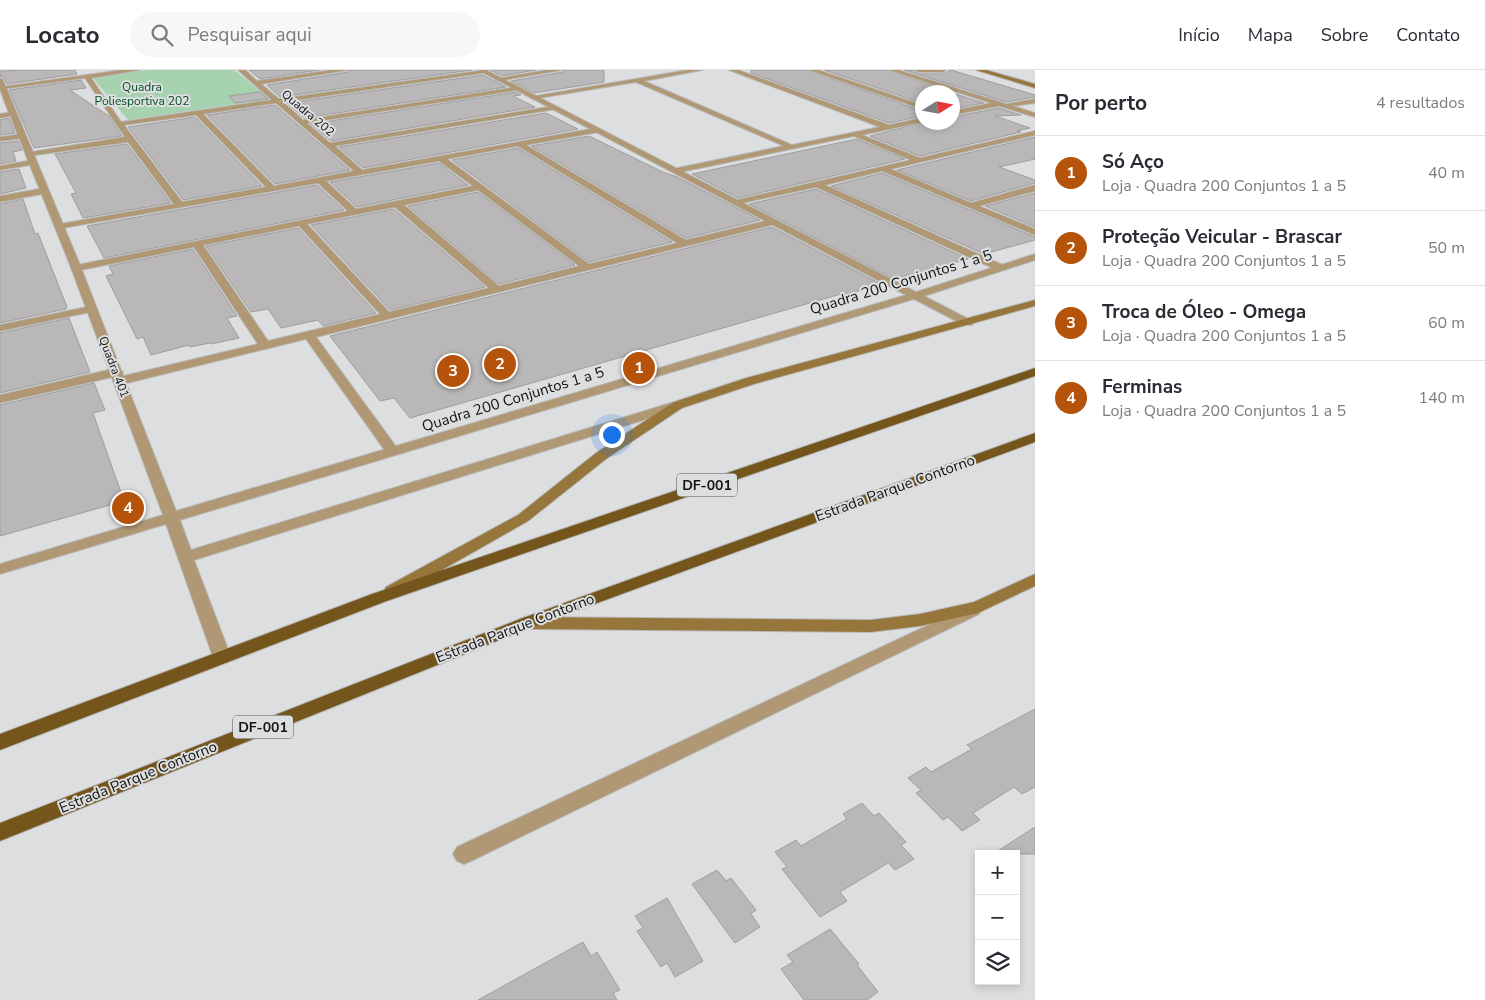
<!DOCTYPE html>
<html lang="pt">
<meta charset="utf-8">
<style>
:root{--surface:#fff;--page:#f7f7f7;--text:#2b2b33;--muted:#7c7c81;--line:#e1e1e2;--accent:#b45309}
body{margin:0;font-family:"Nunito Sans",sans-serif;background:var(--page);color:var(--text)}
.controls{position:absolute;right:15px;bottom:15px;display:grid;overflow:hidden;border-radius:0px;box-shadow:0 2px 8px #0003}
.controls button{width:45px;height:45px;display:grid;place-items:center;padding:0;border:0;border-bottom:1px solid var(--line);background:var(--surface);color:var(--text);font:25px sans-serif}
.compass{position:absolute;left:915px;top:15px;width:45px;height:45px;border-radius:50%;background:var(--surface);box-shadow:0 2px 8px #0003;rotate:79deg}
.you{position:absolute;left:611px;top:364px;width:18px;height:18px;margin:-12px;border:4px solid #fff;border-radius:50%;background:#1a73e8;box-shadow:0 0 0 8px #1a73e833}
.badge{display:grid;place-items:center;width:32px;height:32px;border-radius:50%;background:var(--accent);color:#fff;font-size:16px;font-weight:700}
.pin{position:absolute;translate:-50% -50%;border:2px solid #fff;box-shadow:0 1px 5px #0006}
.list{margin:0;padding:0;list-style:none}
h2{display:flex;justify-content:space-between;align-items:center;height:65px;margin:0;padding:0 20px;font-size:21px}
h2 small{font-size:16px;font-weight:400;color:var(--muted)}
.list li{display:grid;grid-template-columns:32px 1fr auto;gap:15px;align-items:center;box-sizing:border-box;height:75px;padding:0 20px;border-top:1px solid var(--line)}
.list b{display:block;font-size:19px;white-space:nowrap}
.list p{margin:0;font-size:16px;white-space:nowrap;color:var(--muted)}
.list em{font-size:16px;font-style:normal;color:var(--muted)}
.icon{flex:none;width:28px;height:28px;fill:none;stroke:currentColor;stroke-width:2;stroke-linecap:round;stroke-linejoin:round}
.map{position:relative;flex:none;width:1035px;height:930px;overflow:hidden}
header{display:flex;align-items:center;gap:30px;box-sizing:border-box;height:70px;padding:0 25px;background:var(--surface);border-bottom:1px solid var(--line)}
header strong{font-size:24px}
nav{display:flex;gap:28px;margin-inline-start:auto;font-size:18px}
.search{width:350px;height:45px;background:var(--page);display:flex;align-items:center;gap:12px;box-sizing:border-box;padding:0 18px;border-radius:28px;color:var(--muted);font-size:19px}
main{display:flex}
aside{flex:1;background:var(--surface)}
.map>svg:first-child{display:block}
</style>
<header>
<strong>Locato</strong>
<div class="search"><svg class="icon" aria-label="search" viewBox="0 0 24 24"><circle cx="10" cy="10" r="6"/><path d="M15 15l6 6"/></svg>Pesquisar aqui</div>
<nav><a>Início</a><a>Mapa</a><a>Sobre</a><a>Contato</a></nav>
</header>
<main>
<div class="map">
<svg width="1035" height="930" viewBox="0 0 1035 930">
<rect width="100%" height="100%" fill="#dddee0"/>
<!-- green -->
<path fill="#a7d2b0" d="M148 0H234L271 29 128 50 92 7Z"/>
<!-- building -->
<path fill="#b9b7b8" stroke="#9f9d9e" d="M23 0H75L77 4 7 14 4 8 0 6V1Z
M249 0H319L260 9Z
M350 0H472L280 27 267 15 348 2Z
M490 0H536L502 6Z
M565 0H604V12L534 23 511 11 563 2Z
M751 0H807L922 41V46L889 53 751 3Z
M824 0H887L952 22H922V33Z
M904 0H913L918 4H943L951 0 1035 25V27L1006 32Z
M483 5 506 17 304 48 287 33Z
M81 10 86 18 70 20 109 46 122 66 34 78 9 20Z
M260 22 268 29 235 33 229 26Z
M516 22 521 25 513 26 535 37 331 71 311 54Z
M952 23 984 33 952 39Z
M275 35 350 100 275 114 207 45Z
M999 38 1021 45 995 46 1030 58 1017 61 1021 62 920 86 870 66 924 52H952V47Z
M546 43 578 59 363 98 339 77Z
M195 47 262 116 183 130 128 57Z
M9 48 15 63 0 65V50Z
M589 66 663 102 677 107 760 150 686 168 531 76Z
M1035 67V89L999 97 1035 110V113L971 131 897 100Z
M857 69 905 89 738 128 692 104Z
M18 71 22 80 13 82 16 91 0 94V73Z
M127 74 171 133 83 148 71 124 76 123 55 84Z
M518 78 672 172 589 192 452 90Z
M439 93 468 115 357 137 330 112Z
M19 99 26 118 0 124V102Z
M882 103 1035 167V170L984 184 831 116Z
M317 115 344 140 104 188 87 156Z
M816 119 968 189 894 209 749 134Z
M478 122 575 195 499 214 408 136Z
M1035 123V157L985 136Z
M23 129 35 164 38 163 67 237 66 239 0 253V134Z
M394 139 485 217 390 240 311 155Z
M772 157 879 213 873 215 875 216 844 225 841 224 410 348 394 328 380 331 330 266Z
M298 158 376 243 323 256 318 250 281 258 268 239 251 242 206 176Z
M193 179 237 246 227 248 239 268 211 274 210 273 190 277 189 275 151 285 143 267 137 269 106 206 113 204 109 196Z
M69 248 90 302 0 323V263Z
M94 313 105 340 93 343 124 431 0 466V335Z
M1035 639V717L1022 724 1014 717 973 743 980 750 962 761 948 747 943 750 916 723 921 720 908 708 926 697 931 702 972 679 967 675Z
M862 733 874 746 879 743 906 772 901 775 914 789 895 800 888 793 840 822 847 831 820 847 782 799 787 797 775 782 796 770 801 776 847 749 843 744Z
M1035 757V784H993Z
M717 800 726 811 731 808 756 840 751 844 760 857 735 873 692 814Z
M667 828 703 891 675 907 667 893 661 897 637 861 643 858 635 846Z
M830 859 859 894 857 895 878 922 867 930H804L781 899 793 892 787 885Z
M583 872 591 886 597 882 620 920 613 923 617 930H478Z"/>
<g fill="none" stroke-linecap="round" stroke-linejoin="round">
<!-- service casing -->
<g stroke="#b9babb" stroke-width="2">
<path id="service" d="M1035 29V33L1003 37 1000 35Z"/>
</g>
<!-- minor casing -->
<g stroke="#b9babb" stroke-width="2">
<path id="minor" d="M122 0H140L91 8 121 52 272 30 238 0H245L257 11 332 0H348L261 14 279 29 485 0 483 3 283 32 303 50 516 17 519 19 518 20 307 53 330 73 554 36 557 38 556 39 335 76 362 100 596 58 600 60 599 62 526 75 686 170 773 149 778 152 776 154 316 267 400 382 393 386 388 385 306 269 119 315 115 314 113 311 115 308 258 274 194 177 76 201 71 198 72 196 348 141 318 113 57 159 55 157 60 154 174 134 128 72 28 86 27 84 31 82 125 67 85 8 3 19 0 17ZM276 33 354 101 274 116 203 44ZM196 45 266 117 182 132 124 55ZM518 76 677 173 589 194 447 89ZM439 91 473 116 356 139 326 111ZM478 120 579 196 499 216 404 135ZM395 137 489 218 389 242 307 154ZM299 156 380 244 268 271 203 175Z
M547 0H563L498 11 495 9Z
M688 0H702L644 11 792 75 880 57 729 0H738L889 55 922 48V52L862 65 920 88 1035 61V65L891 99 971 133 1035 115V121L979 136 1035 159V165L882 101 825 115 1005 196V200H997L816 117 733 135V131L911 90 854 66 676 103 672 101 673 99 784 76 636 12 533 29 530 27Z
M809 0H818L922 35V39Z
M889 0H898L1035 43V47L999 36 952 45V41L991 33Z
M915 0H946L943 2H918Z
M14 42 16 43V45L0 48V44Z
M22 64 26 66 25 68 0 71V67Z
M33 90 37 92 36 94 0 100V96Z
M44 118 47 119V123L0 132V126Z
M91 236 96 239 95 241 0 261V255Z
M117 298 123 302 121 305 0 333V325Z
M973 534 979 536 981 540 979 544 471 791 464 794 457 791 453 784 457 777Z"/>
</g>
<!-- tertiary casing -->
<g stroke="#b9babb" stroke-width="2">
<path id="tertiary" d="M478 0H486L916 222 1035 184V190L924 226 972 251 973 253 972 255H964L914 229 180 450 191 480 674 332H682L684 335 682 338 194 490 231 587 228 592 222 594 216 592 213 587 166 454 0 504V494L163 445 70 195 5 33 0 19V8L3 10 80 195 176 441 906 225Z"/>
</g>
<!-- secondary casing -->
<g stroke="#b9babb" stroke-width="2">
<path id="secondary" d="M976 0H986L1035 14V18Z
M1035 230V236L754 314 682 338 606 389 528 451 398 525 392 527 386 525 384 521 386 517 518 445 596 383 674 332 746 308Z
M1035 504V516L978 543 920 556 871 562 526 559 520 557 518 553 520 549 526 547 871 550 920 544 974 532Z"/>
</g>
<!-- trunk casing -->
<g stroke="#b9babb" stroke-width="2">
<path id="trunk" d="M1035 298V306L384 532 0 680V664L372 524Z
M1035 363V372L532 557 0 771V753L520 549Z"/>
</g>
<!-- service -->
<use href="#service" fill="#af9873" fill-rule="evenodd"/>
<!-- minor -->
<use href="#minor" fill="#af9873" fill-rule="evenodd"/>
<!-- tertiary -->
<use href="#tertiary" fill="#af9873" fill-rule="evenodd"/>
<!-- secondary -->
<use href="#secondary" fill="#97763b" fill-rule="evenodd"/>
<!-- trunk -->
<use href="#trunk" fill="#74561d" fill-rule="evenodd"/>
</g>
<g text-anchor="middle" stroke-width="4" stroke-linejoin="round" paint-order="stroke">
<!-- far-park labels -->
<g font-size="12" fill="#024e22" stroke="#dddee0">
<text x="142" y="21">Quadra<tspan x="142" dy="14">Poliesportiva 202</tspan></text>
</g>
<!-- far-street labels -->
<g font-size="12" fill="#131414" stroke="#dddee0">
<text transform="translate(308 43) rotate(40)" y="4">Quadra 202</text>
<text transform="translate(114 297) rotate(69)" y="4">Quadra 401</text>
</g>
<!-- shield labels -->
<g fill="#dddee0" stroke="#505151" stroke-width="1">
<rect x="677" y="403.5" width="60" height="23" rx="4"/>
<rect x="233" y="645.5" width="60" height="23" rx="4"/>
</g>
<g font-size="14" font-weight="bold" fill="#131414">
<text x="707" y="420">DF-001</text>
<text x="263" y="662">DF-001</text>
</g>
<!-- street labels -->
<g font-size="15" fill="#131414" stroke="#dddee0">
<text transform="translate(901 212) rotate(-17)" y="5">Quadra 200 Conjuntos 1 a 5</text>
<text transform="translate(513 329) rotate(-17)" y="5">Quadra 200 Conjuntos 1 a 5</text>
<text transform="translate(895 418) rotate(-20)" y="5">Estrada Parque Contorno</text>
<text transform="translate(515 558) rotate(-21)" y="5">Estrada Parque Contorno</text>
<text transform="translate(138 707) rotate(-22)" y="5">Estrada Parque Contorno</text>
</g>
</g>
</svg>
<div class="controls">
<button>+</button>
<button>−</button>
<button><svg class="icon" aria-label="layers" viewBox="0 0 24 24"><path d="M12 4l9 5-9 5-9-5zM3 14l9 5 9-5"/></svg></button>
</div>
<svg class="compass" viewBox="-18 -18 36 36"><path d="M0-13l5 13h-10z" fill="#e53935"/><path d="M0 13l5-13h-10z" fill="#7c7c81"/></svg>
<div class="you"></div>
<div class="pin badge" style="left:639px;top:298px">1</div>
<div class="pin badge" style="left:500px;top:294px">2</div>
<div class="pin badge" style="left:453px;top:301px">3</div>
<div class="pin badge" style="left:128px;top:438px">4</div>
</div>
<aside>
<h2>Por perto<small>4 resultados</small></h2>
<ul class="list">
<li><span class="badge">1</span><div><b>Só Aço</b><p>Loja · Quadra 200 Conjuntos 1 a 5</p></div><em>40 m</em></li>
<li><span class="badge">2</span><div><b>Proteção Veicular - Brascar</b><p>Loja · Quadra 200 Conjuntos 1 a 5</p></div><em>50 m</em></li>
<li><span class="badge">3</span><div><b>Troca de Óleo - Omega</b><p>Loja · Quadra 200 Conjuntos 1 a 5</p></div><em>60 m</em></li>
<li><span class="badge">4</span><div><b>Ferminas</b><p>Loja · Quadra 200 Conjuntos 1 a 5</p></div><em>140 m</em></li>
</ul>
</aside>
</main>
